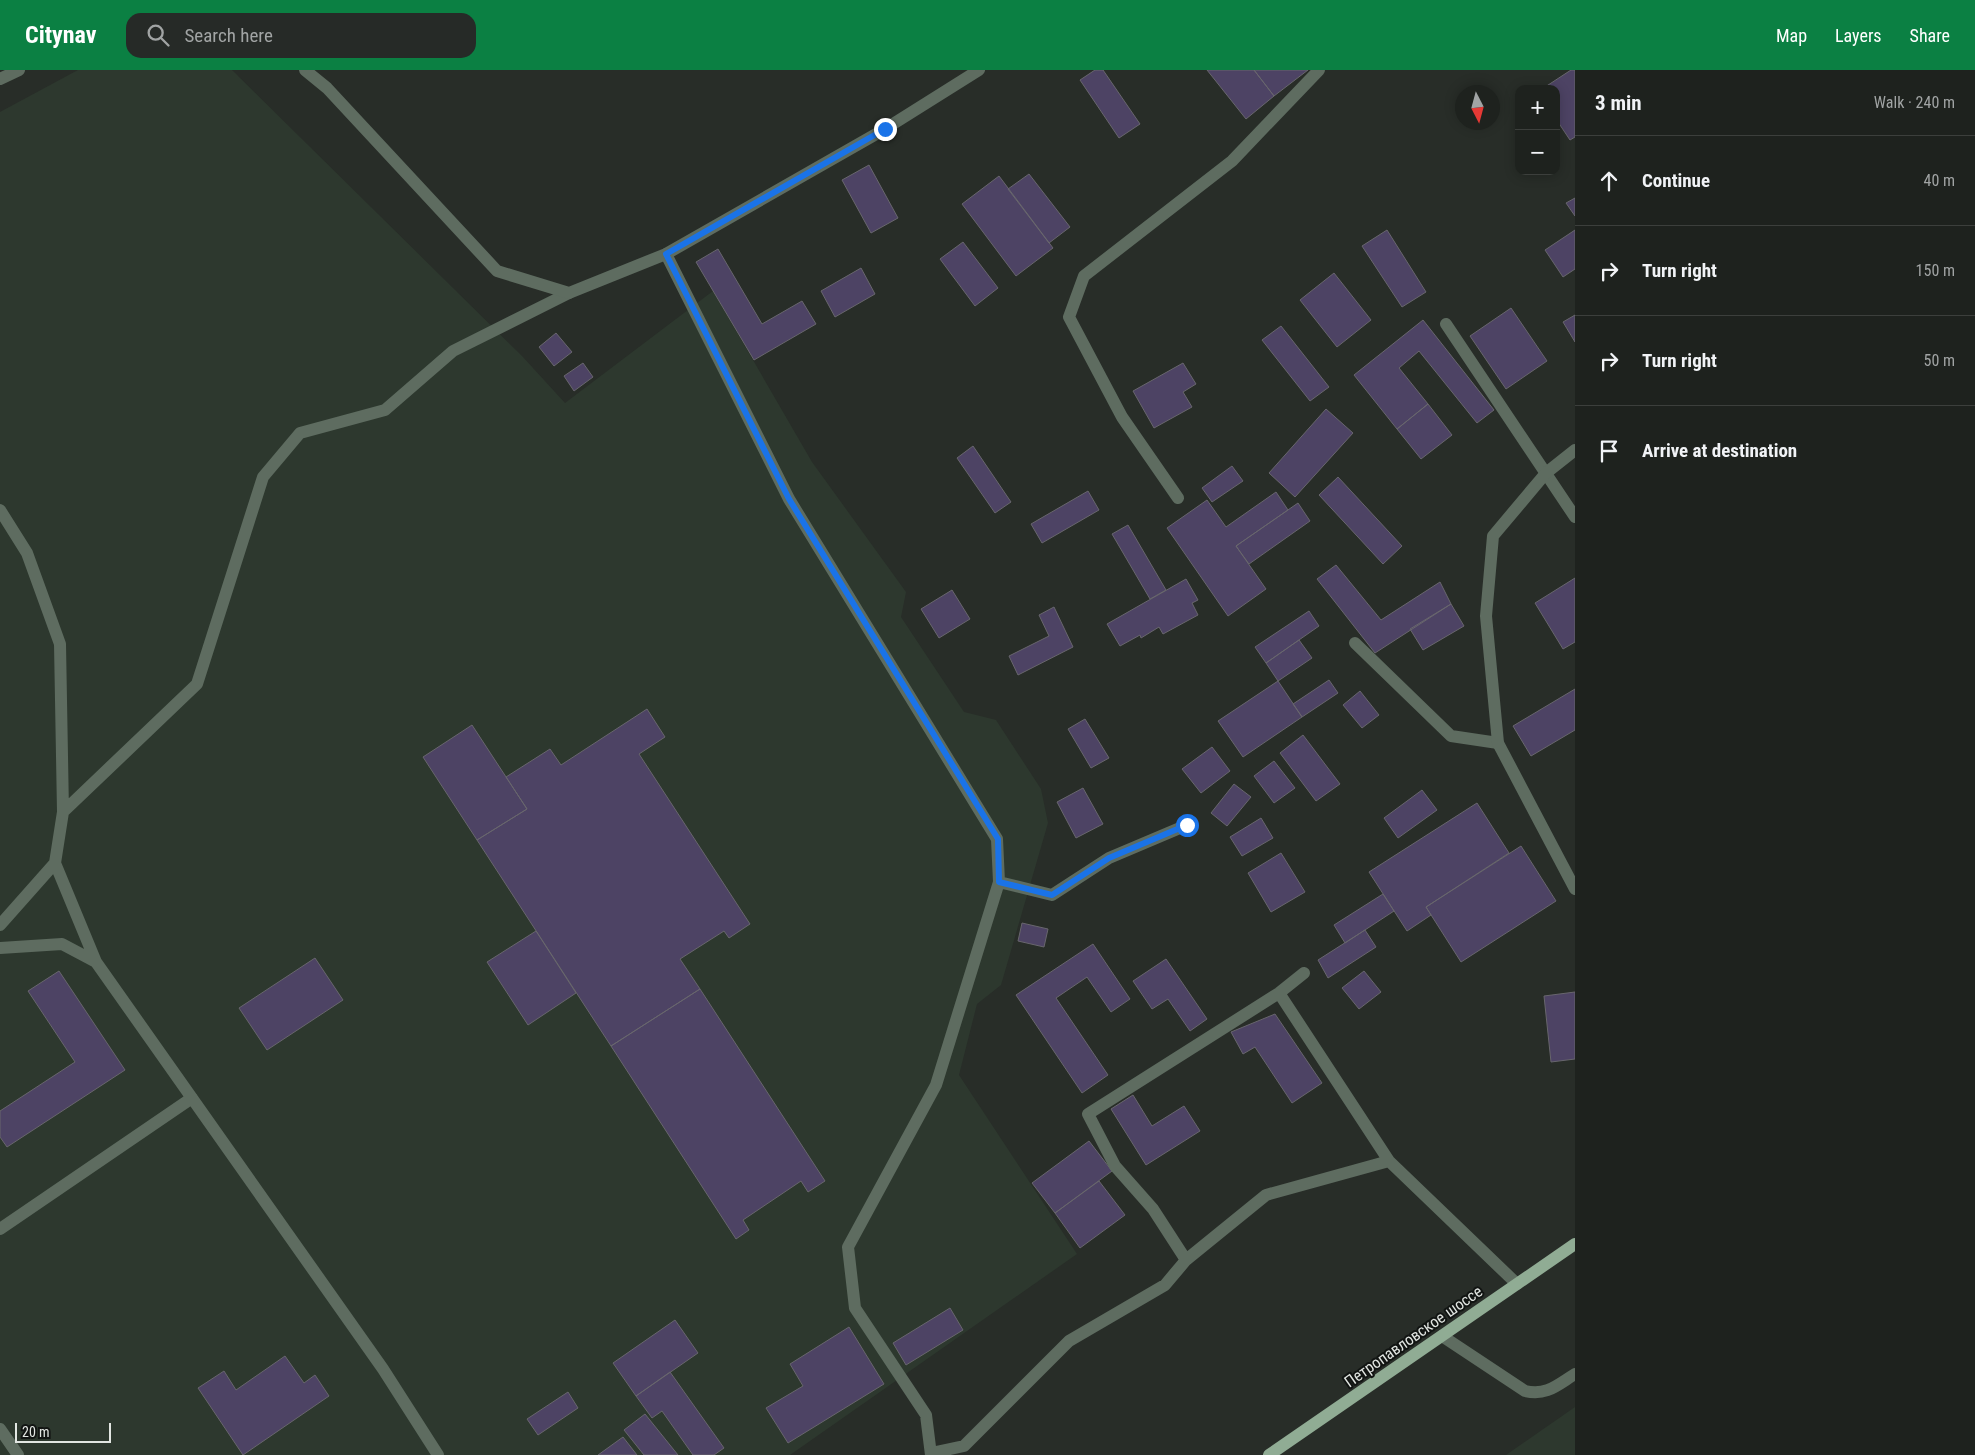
<!DOCTYPE html>
<meta charset="utf-8">
<style>
:root{--surface:#1e221e;--page:#262a27;--text:#f1f3f6;--muted:#a1a4a4;--line:#3c3f3c;--accent:#0b8043}
body{margin:0;font-family:"Roboto Condensed",sans-serif;background:var(--page);color:var(--text)}
.controls{position:absolute;right:15px;top:15px;display:grid;overflow:hidden;border-radius:10px;box-shadow:0 2px 12px #0003}
.controls button{width:45px;height:45px;display:grid;place-items:center;padding:0;border:0;border-bottom:1px solid var(--line);background:var(--surface);color:var(--text);font:25px sans-serif}
.compass{position:absolute;left:1455px;top:15px;width:45px;height:45px;border-radius:50%;background:var(--surface);box-shadow:0 2px 12px #0003;rotate:174deg}
.scale{position:absolute;left:15px;bottom:12px;width:96px;box-sizing:border-box;padding-left:5px;border:2px solid #e2e6e2;border-top:0;font-size:14px;line-height:18px;white-space:nowrap;color:#e2e6e2;-webkit-text-stroke:4px #121513;paint-order:stroke}
.stop{position:absolute;width:15px;height:15px;margin:-11px;border:4px solid #1a73e8;border-radius:50%;background:#fff}
.stop.end{background:#1a73e8;border-color:#fff;box-shadow:0 1px 5px #0008}
.list{margin:0;padding:0;list-style:none}
h2{display:flex;justify-content:space-between;align-items:center;height:65px;margin:0;padding:0 20px;font-size:21px}
h2 small{font-size:16px;font-weight:400;color:var(--muted)}
.list li{display:grid;grid-template-columns:32px 1fr auto;gap:15px;align-items:center;box-sizing:border-box;height:90px;padding:0 20px;border-top:1px solid var(--line)}
.list b{display:block;font-size:19px;white-space:nowrap}
.list em{font-size:16px;font-style:normal;color:var(--muted)}
.icon{flex:none;width:28px;height:28px;fill:none;stroke:currentColor;stroke-width:2;stroke-linecap:round;stroke-linejoin:round}
.map{position:relative;flex:none;width:1575px;height:1385px;overflow:hidden}
header{display:flex;align-items:center;gap:30px;box-sizing:border-box;height:70px;padding:0 25px;background:var(--accent);color:#fff}
header strong{font-size:24px}
nav{display:flex;gap:28px;margin-inline-start:auto;font-size:18px}
.search{width:350px;height:45px;background:var(--page);display:flex;align-items:center;gap:12px;box-sizing:border-box;padding:0 18px;border-radius:15px;color:var(--muted);font-size:19px}
main{display:flex}
aside{flex:1;background:var(--surface)}
.map>svg:first-child{display:block}
</style>
<header>
<strong>Citynav</strong>
<div class="search"><svg class="icon" aria-label="search" viewBox="0 0 24 24"><circle cx="10" cy="10" r="6"/><path d="M15 15l6 6"/></svg>Search here</div>
<nav><a>Map</a><a>Layers</a><a>Share</a></nav>
</header>
<main>
<div class="map">
<svg width="1575" height="1385" viewBox="0 0 1575 1385">
<rect width="100%" height="100%" fill="#282d28"/>
<!-- built -->
<path fill="#2d382e" d="M78 0H232L522 286 565 333 713 221 812 392 906 522 901 547 964 642 996 650 1041 719 1048 753 1001 915 977 934 959 1005 1077 1184 790 1385H0V42Z
M1575 1337V1385H1506Z"/>
<!-- building -->
<path fill="#4d4364" stroke="#68666d" d="M1095 0H1103L1140 54 1119 68 1080 10Z
M1207 0H1254L1274 26 1246 49Z
M1254 0H1308L1274 26Z
M1571 0H1575V67L1570 70 1556 49V19H1542Z
M869 95 898 148 871 163 842 110Z
M1029 104 1070 157 1049 173 1008 119Z
M999 106 1053 178 1016 206 962 134Z
M1575 128V146L1566 133Z
M1387 160 1426 222 1402 237 1362 176Z
M1575 160V199L1563 207 1545 180Z
M963 172 998 218 975 236 940 189Z
M718 179 762 254 802 231 816 254 754 290 696 192Z
M861 198 875 224 835 247 821 221Z
M1334 203 1371 250 1337 277 1300 230Z
M1511 238 1547 291 1506 319 1470 266Z
M1575 245V272L1563 252Z
M1423 250 1494 340 1477 353 1419 281 1399 298 1428 334 1397 359 1354 305Z
M1281 256 1329 317 1310 331 1262 270Z
M556 263 572 282 554 296 539 277Z
M583 293 593 307 574 321 564 306Z
M1183 293 1196 314 1183 322 1192 337 1154 358 1133 321Z
M1428 334 1452 365 1421 389 1397 359Z
M1326 339 1353 363 1295 427 1269 403Z
M973 376 1011 432 995 443 957 388Z
M1232 396 1243 411 1212 432 1202 418Z
M1338 407 1402 476 1383 494 1319 425Z
M1088 421 1099 440 1042 473 1031 454Z
M1276 422 1288 440 1236 476 1266 519 1228 546 1167 458 1207 430 1226 457Z
M1298 433 1310 451 1249 494 1236 476Z
M1128 455 1166 520 1150 529 1112 464Z
M1336 495 1381 550 1440 512 1451 534 1375 583 1317 509Z
M1575 508V572L1563 579 1535 533Z
M1186 509 1198 530 1192 533 1198 545 1163 564 1159 557 1141 568 1140 565 1120 576 1107 554Z
M952 520 970 549 939 568 921 539Z
M1451 534 1464 556 1423 580 1410 559Z
M1054 537 1073 577 1018 605 1009 586 1049 566 1039 545Z
M1309 541 1319 556 1266 593 1255 577Z
M1299 570 1312 588 1278 611 1266 593Z
M1329 610 1338 623 1302 647 1293 634Z
M1278 611 1302 647 1243 687 1218 651Z
M1575 619V660L1531 686 1513 656Z
M1360 621 1379 645 1362 658 1343 635Z
M647 639 665 667 639 684 750 854 729 868 724 861 680 889 700 919 611 976 477 770 527 739 506 707 550 679 561 695Z
M1085 649 1109 688 1091 698 1068 659Z
M472 655 527 739 477 770 423 687Z
M1303 665 1340 714 1316 731 1280 683Z
M1212 677 1230 701 1201 723 1182 699Z
M1274 691 1295 718 1274 733 1254 706Z
M1234 714 1251 727 1227 756 1211 743Z
M1083 718 1103 754 1076 768 1057 732Z
M1422 720 1437 740 1398 768 1384 748Z
M1477 733 1509 783 1426 837 1431 845 1407 861 1369 802Z
M1261 748 1273 768 1242 786 1230 767Z
M1521 776 1556 831 1461 892 1426 837Z
M1281 783 1305 822 1271 842 1248 803Z
M1383 824 1394 841 1345 873 1334 855Z
M1022 853 1048 859 1044 877 1018 871Z
M1365 860 1376 877 1328 908 1318 890Z
M536 861 576 923 528 955 487 892Z
M1093 874 1130 929 1111 942 1087 907 1056 928 1108 1005 1082 1023 1016 925Z
M315 888 343 930 267 980 239 938Z
M1166 889 1207 949 1190 961 1168 929 1152 939 1133 911Z
M59 901 125 1000 7 1077 0 1067V1041L75 992 28 921Z
M1364 901 1381 922 1359 939 1342 918Z
M700 919 825 1111 808 1122 801 1111 743 1150 749 1160 736 1169 611 976Z
M1575 922V989L1551 992 1544 926Z
M1275 944 1322 1013 1292 1033 1255 977 1243 984 1231 962Z
M1133 1025 1152 1056 1184 1036 1200 1061 1146 1095 1111 1039Z
M1089 1071 1112 1101 1055 1143 1032 1113Z
M1099 1111 1125 1145 1080 1178 1055 1143Z
M950 1238 963 1260 906 1295 893 1273Z
M675 1250 698 1283 636 1326 613 1293Z
M849 1257 884 1314 788 1373 766 1338 803 1316 790 1294Z
M285 1286 304 1313 315 1305 329 1326 243 1385 198 1318 224 1301 236 1320Z
M670 1302 724 1378 714 1385H693L662 1341 652 1348 636 1326Z
M568 1322 578 1338 538 1365 527 1349Z
M645 1344 678 1385H644L624 1360Z
M623 1367 637 1385H598Z"/>
<g fill="none" stroke-linecap="round" stroke-linejoin="round">
<!-- lane -->
<path stroke="#5e6c60" stroke-width="12" d="M666 184 789 429 997 769 999 812 936 1015 848 1177 855 1238 926 1345 931 1385
M1446 254 1575 447
M1178 428 1122 347 1069 247 1084 206 1232 91 1319 0
M0 440 27 483 60 574 63 742
M1355 573 1451 666 1498 673
M999 812 1052 825 1109 788 1187 755
M0 855 55 793
M0 878 62 874 96 892
M1279 923 1389 1091 1517 1214
M0 1159 192 1028
M1186 1190 1153 1139 1115 1096 1088 1044 1279 923 1304 903
M1442 1266 1525 1321C1547 1326 1557 1315 1575 1304
M0 1359 18 1385
M931 1383 964 1376 1069 1271 1165 1215 1186 1190 1266 1125 1389 1091
M438 1385 383 1299 96 892 55 793 63 742 197 614 263 407 300 363 385 340 453 281 569 223"/>
<!-- street -->
<path stroke="#5e6c60" stroke-width="12" d="M305 0 327 18 497 201 569 223 666 184 885 59 979 0
M0 9 19 0
M1575 380 1546 403 1493 466 1486 546 1498 673 1575 819"/>
<!-- primary -->
<path stroke="#90ac94" stroke-width="12" d="M1269 1385 1575 1174"/>
</g>
<g fill="none" stroke-linecap="round" stroke-linejoin="round">
<!-- route -->
<path stroke="#1a73e8" stroke-width="6" d="M885 59 666 184 789 429 998 769 999 812 1052 825 1109 788 1187 755"/>
</g>
<g text-anchor="middle" stroke-width="4" stroke-linejoin="round" paint-order="stroke">
<!-- street labels -->
<g font-size="16" fill="#e2e6e2" stroke="#121513">
<text transform="translate(1413 1266) rotate(-35)" y="6">Петропавловское шоссе</text>
</g>
</g>
</svg>
<div class="controls">
<button>+</button>
<button>−</button>
</div>
<svg class="compass" viewBox="-18 -18 36 36"><path d="M0-13l5 13h-10z" fill="#e53935"/><path d="M0 13l5-13h-10z" fill="#a1a4a4"/></svg>
<div class="scale">20 m</div>
<div class="stop" style="left:1187px;top:755px"></div>
<div class="stop end" style="left:885px;top:59px"></div>
</div>
<aside>
<h2>3 min<small>Walk · 240 m</small></h2>
<ul class="list">
<li><svg class="icon" aria-label="ahead" viewBox="0 0 24 24"><path d="M12 20V5M6 11l6-6 6 6"/></svg><div><b>Continue</b></div><em>40 m</em></li>
<li><svg class="icon" aria-label="right" viewBox="0 0 24 24"><path d="M7 20v-9h11M14 6l5 5-5 5"/></svg><div><b>Turn right</b></div><em>150 m</em></li>
<li><svg class="icon" aria-label="right" viewBox="0 0 24 24"><path d="M7 20v-9h11M14 6l5 5-5 5"/></svg><div><b>Turn right</b></div><em>50 m</em></li>
<li><svg class="icon" aria-label="arrive" viewBox="0 0 24 24"><path d="M6 21V4h12l-3 4 3 4H6"/></svg><div><b>Arrive at destination</b></div></li>
</ul>
</aside>
</main>
